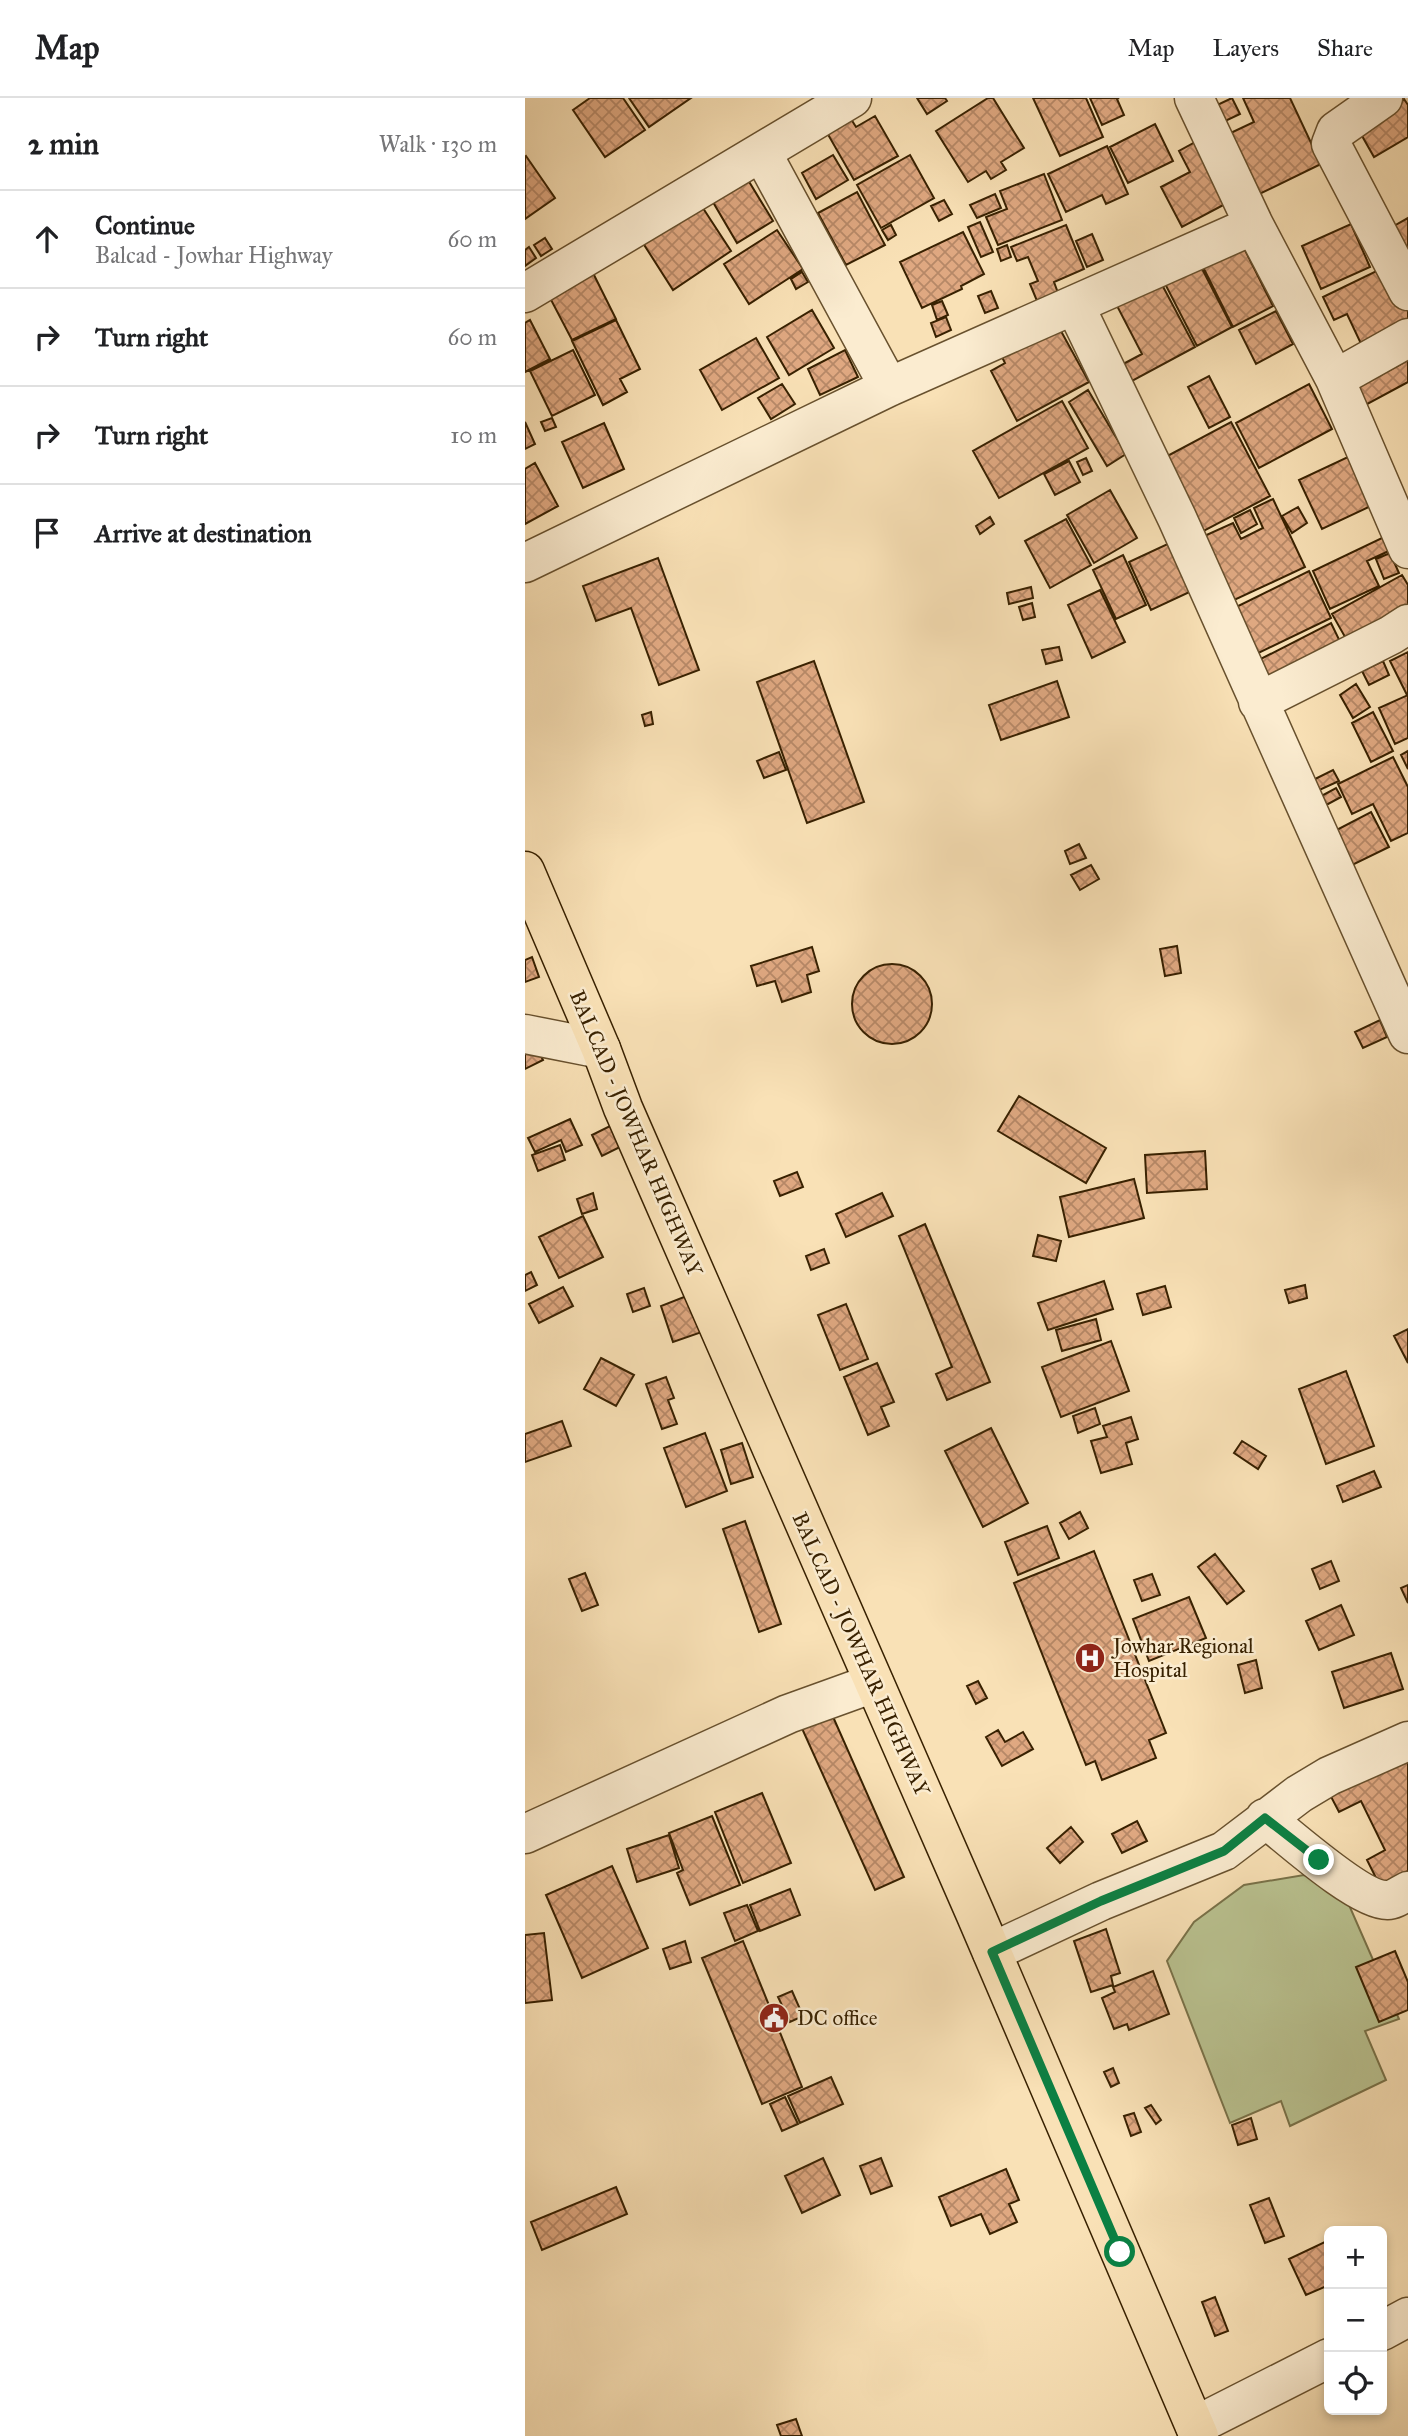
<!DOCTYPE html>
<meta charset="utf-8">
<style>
:root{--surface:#fff;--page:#f2f2f2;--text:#202124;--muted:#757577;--line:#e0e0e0}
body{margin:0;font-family:"IM FELL Great Primer",serif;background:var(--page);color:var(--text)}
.controls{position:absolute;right:21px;bottom:21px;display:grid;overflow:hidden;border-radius:10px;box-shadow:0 4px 10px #0003}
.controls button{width:63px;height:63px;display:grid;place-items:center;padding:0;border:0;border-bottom:2px solid var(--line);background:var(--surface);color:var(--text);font:35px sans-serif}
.stop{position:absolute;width:21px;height:21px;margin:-16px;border:5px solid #0b8043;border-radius:50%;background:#fff}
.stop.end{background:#0b8043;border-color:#fff;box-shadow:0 2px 7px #0008}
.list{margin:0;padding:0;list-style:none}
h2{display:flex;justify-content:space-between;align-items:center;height:91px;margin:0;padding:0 28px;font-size:30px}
h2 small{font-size:23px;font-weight:400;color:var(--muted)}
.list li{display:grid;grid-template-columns:46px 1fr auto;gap:21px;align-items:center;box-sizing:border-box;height:98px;padding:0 28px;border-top:2px solid var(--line)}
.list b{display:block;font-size:26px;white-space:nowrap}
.list p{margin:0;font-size:23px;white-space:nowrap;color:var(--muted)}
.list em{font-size:23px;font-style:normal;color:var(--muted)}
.icon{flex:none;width:38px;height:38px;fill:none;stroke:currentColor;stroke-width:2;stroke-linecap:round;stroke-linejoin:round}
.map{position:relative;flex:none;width:883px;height:2338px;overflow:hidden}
header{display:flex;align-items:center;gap:42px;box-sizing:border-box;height:98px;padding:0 35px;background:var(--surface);border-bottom:2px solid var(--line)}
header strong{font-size:33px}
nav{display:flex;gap:38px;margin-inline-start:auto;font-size:24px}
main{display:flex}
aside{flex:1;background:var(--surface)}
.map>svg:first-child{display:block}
</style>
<header>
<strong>Map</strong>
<nav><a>Map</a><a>Layers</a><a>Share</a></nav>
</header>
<main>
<aside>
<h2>2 min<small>Walk · 130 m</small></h2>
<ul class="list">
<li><svg class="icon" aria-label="ahead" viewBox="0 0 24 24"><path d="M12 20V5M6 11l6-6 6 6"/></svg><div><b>Continue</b><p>Balcad - Jowhar Highway</p></div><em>60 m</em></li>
<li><svg class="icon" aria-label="right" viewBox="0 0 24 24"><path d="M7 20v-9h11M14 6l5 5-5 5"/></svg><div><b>Turn right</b></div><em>60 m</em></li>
<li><svg class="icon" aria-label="right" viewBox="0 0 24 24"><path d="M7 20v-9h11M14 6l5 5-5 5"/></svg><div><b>Turn right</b></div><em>10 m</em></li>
<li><svg class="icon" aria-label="arrive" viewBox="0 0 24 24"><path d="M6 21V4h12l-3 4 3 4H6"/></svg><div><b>Arrive at destination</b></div></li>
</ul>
</aside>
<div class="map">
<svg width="883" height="2338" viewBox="0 0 883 2338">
<defs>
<pattern id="building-cross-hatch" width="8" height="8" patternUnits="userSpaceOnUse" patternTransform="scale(1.75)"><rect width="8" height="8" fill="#dfa881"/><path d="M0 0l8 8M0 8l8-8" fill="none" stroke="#b68867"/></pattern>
</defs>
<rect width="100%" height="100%" fill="#f9e1b6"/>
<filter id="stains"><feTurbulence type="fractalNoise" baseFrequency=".00286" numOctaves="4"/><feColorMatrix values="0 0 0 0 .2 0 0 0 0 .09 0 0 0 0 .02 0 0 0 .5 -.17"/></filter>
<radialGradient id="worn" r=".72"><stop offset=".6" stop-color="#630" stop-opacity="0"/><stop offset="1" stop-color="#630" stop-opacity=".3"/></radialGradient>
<!-- grass -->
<path fill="#bac391" stroke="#797249" stroke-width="2" d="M779 1777 817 1791 874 1921 840 1933 861 1982 765 2028 756 2003 705 2025 642 1863 669 1824 719 1787Z"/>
<!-- building -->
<path fill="url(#building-cross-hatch)" stroke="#382101" stroke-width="2" d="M65 0H98L120 32 80 59 48 12Z
M104 0H166L124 29Z
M392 0H420L422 3 402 16Z
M463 0H468L499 50 476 64 481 72 466 81 461 73 443 84 411 33Z
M508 0H561L578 39 535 58Z
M565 0H594L592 1 599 17 577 27Z
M707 0 715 16 696 25 688 9Z
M718 0H765L796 66 724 101 695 40 729 24Z
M879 1 883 7V39L849 59 832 29Z
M321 13 331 29 350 18 373 58 329 82 297 26Z
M630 26 648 63 603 85 585 49Z
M672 43 704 104 657 129 636 89 665 74 654 53Z
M582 48 603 96 581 106 577 97 541 114 523 76Z
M308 57 323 82 291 101 277 75Z
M385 57 409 100 356 130 332 87Z
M1 58 30 100 0 121V59Z
M519 76 537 122 473 147 461 119 482 111 475 93Z
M220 77 248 123 212 145 185 99Z
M332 94 360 147 321 167 293 115Z
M470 96 476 110 452 120 445 107Z
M419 102 427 116 414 123 406 108Z
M174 104 206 153 148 192 116 142Z
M883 120V156L867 129Z
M455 124 468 154 456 159 443 129Z
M826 126 845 169 796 191 777 148Z
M366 127 371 137 363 142 357 132Z
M541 127 559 171 529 184 533 195 512 203 505 186 513 183 503 159 492 163 486 149Z
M252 132 278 171 224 206 199 166Z
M438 134 459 176 436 188 437 191 397 210 375 164Z
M567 136 578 162 562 169 551 143Z
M713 138 748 208 708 229 673 159Z
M20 140 27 151 16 158 9 147Z
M482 147 486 159 476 163 472 151Z
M4 149 11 160 0 168V152Z
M671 159 707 229 672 248 636 178Z
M868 165 883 197V229L838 250 822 216 809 222 798 199Z
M277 174 283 184 271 191 266 181Z
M68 175 91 221 47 242 24 198Z
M634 181 670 249 594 290 585 273 617 256 590 204Z
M466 193 473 210 460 215 453 198Z
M417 203 423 217 412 222 407 207Z
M287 212 309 250 264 277 242 239Z
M751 213 768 246 731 266 714 232Z
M421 219 426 232 411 239 406 225Z
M5 222 25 261 0 274V225Z
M91 222 115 271 95 281 102 294 78 307 47 243Z
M531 224 564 284 492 323 466 273 480 265 475 255Z
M231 240 254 280 197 312 175 272Z
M48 252 70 297 27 318 5 273Z
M320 252 333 279 295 297 283 271Z
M883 262V284L835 310 826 293Z
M684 278 705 319 684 330 663 289Z
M257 286 270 306 246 321 233 300Z
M784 286 807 331 734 370 711 325Z
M563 292 601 356 582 368 544 304Z
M537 303 563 350 474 400 448 353Z
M27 320 31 329 20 333 16 324Z
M0 324 10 346 0 351Z
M706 324 745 398 671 437 633 363Z
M79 325 99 371 58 390 37 344Z
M825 358 848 407 797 431 774 382Z
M561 360 567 373 558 377 552 364Z
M544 363 555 384 530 397 519 376Z
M10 365 33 408 0 426V371Z
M585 392 612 440 569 465 542 417Z
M748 401 780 469 707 503 677 439 708 425 716 441 738 430 729 410Z
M773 409 782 425 767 435 757 418Z
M725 412 732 426 716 435 709 420Z
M465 419 469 426 455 436 451 428Z
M541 421 566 467 525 490 500 443Z
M859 439 866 452 842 463 854 488 805 511 788 473Z
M649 443 671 491 626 512 604 464Z
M865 455 874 475 859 481 851 461Z
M598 457 621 507 591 521 568 472Z
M133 460 174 572 134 587 106 510 71 523 58 488Z
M784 473 806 520 723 560 701 514Z
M877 477 883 487V522L828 553 807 516Z
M506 489 508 500 484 506 482 495Z
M575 492 600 544 567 560 543 507Z
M507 505 510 519 498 522 494 509Z
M806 525 821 556 742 596 726 566Z
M534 549 537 562 521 566 517 552Z
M883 554V596L882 597 865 563Z
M289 563 339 704 282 725 232 584Z
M858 563 864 577 844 587 837 573Z
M532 583 544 619 476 642 464 607Z
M831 586 845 609 828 620 815 597Z
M883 597V640L870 646 854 610Z
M126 614 128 626 120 628 117 617Z
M848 614 868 653 846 664 827 625Z
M883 653V671L876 657Z
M254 654 261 672 239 680 232 663Z
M868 659 883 689V735L866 743 848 706 827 716 813 686Z
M808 672 814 683 790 694 784 684Z
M811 690 816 699 794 711 789 702Z
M846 714 864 749 819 771 802 737Z
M554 746 561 760 545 766 540 753Z
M566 767 574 781 555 792 546 777Z
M652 848 656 875 640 878 635 851Z
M287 849 294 873 282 877 286 894 257 904 250 883 232 888 226 868Z
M7 859 14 879 0 884V862Z
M327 906a40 40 0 1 1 80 0a40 40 0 1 1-80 0Z
M855 922 862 939 838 950 830 934Z
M11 948 18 962 0 971V953Z
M494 998 581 1050 561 1085 473 1033Z
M45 1021 57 1047 41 1054 36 1042 10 1054 3 1040Z
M93 1024 103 1045 77 1058 67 1037Z
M35 1047 40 1062 13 1073 7 1057Z
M680 1053 682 1091 622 1095 620 1057Z
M272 1074 278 1089 255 1098 249 1083Z
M609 1081 619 1120 544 1139 535 1099Z
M68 1095 72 1111 57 1116 52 1101Z
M357 1095 368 1118 321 1139 311 1116Z
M58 1118 78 1159 34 1180 14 1139Z
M400 1126 465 1284 422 1302 411 1276 427 1269 374 1138Z
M513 1137 536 1143 531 1163 508 1158Z
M299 1151 304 1165 286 1172 281 1158Z
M6 1174 12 1187 0 1193V1177Z
M579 1183 588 1211 523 1232 513 1205Z
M780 1187 782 1200 764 1205 760 1192Z
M640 1188 646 1209 618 1217 612 1196Z
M38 1189 48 1208 14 1225 4 1206Z
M119 1190 125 1208 108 1214 102 1196Z
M164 1197 177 1234 148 1244 136 1208Z
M321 1206 343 1261 315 1272 293 1217Z
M571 1221 576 1242 537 1253 531 1232Z
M883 1231V1265L869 1238Z
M586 1243 604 1293 536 1319 517 1269Z
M76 1260 109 1277 91 1308 59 1291Z
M352 1265 369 1304 356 1309 364 1328 343 1337 319 1279Z
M821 1273 849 1348 801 1366 774 1291Z
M141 1279 149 1300 143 1302 152 1326 137 1331 121 1286Z
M570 1310 575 1326 553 1335 548 1318Z
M606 1319 613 1341 601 1345 607 1366 576 1375 566 1343 582 1339 578 1328Z
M37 1323 46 1348 0 1364V1336Z
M466 1330 503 1405 458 1429 420 1353Z
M180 1335 202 1393 161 1409 139 1350Z
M717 1343 741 1358 733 1371 709 1355Z
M217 1345 228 1379 206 1386 196 1352Z
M849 1373 856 1389 818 1404 812 1388Z
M555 1414 563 1430 544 1441 535 1425Z
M220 1423 256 1526 234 1534 198 1431Z
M522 1428 534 1460 493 1477 480 1444Z
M569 1453 641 1635 624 1642 631 1660 577 1682 570 1663 561 1667 489 1485Z
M690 1456 719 1493 702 1506 673 1469Z
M806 1463 814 1483 795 1491 787 1471Z
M60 1475 73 1507 57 1513 44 1481Z
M627 1476 635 1497 617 1503 609 1482Z
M883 1487V1505L876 1490Z
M664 1499 681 1540 624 1563 608 1521Z
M816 1507 829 1537 794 1552 781 1523Z
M866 1555 878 1591 819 1610 807 1574Z
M731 1562 737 1590 720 1595 713 1567Z
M453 1583 462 1600 451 1606 442 1588Z
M305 1612 379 1779 350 1792 275 1626Z
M473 1632 480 1644 498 1634 508 1651 477 1668 461 1639Z
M877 1652 883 1665V1773L855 1788 842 1762 860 1752 836 1703 814 1714 802 1691Z
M237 1695 266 1765 218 1785 190 1714Z
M187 1718 215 1787 165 1807 152 1775 158 1772 144 1735Z
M612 1723 622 1743 597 1755 587 1736Z
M546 1729 558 1744 535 1765 522 1750Z
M144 1737 154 1770 112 1784 102 1751Z
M87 1768 123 1850 57 1880 21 1797Z
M265 1791 275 1817 235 1833 225 1807Z
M222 1807 233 1833 210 1843 199 1815Z
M581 1831 595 1875 586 1878 588 1887 566 1894 549 1843Z
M19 1835 27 1902 0 1905V1837Z
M160 1843 166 1864 145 1871 138 1851Z
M218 1843 277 1989 237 2006 177 1860Z
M870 1853 883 1884V1912L854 1924 831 1869Z
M628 1873 644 1916 604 1932 602 1926 589 1931 577 1900 590 1894 588 1889Z
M267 1893 278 1918 265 1924 253 1899Z
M588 1970 594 1985 586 1989 579 1974Z
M306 1979 318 2006 275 2025 263 1998Z
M260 1999 273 2026 257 2033 245 2006Z
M626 2007 636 2022 631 2026 620 2010Z
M609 2015 616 2034 606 2038 599 2018Z
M726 2020 732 2041 713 2047 707 2027Z
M298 2060 315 2097 277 2115 260 2078Z
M356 2060 367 2088 346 2096 335 2068Z
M481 2071 494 2102 484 2106 492 2124 465 2136 456 2116 426 2128 414 2099Z
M91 2089 102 2116 17 2152 6 2124Z
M744 2100 759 2138 740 2145 725 2107Z
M804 2142V2187L781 2197 764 2161Z
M690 2199 703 2233 690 2238 677 2204Z
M271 2321 277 2338H256L252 2327Z"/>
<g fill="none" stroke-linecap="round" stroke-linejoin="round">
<!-- minor casing -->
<g stroke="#68512e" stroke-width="41">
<path id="minor" d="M669 0 729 127 810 281 883 451
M858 0 811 33 806 46 883 193
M237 55 364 289
M0 195 327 0
M550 208 652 420 883 936
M810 281 883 240
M0 465 364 289 729 127
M733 604 866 537 883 526
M0 936 76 951
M740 1720C763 1738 836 1804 863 1802 869 1802 877 1796 883 1793
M0 1736 263 1616 349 1585
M467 1854 576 1803 699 1753 774 1696 804 1678 883 1643
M857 2233 883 2219
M670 2328 804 2260"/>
</g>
<!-- major casing -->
<g stroke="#382101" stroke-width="41">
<path id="major" d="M0 773 76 951 98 1010 450 1815 674 2338"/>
</g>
<!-- minor -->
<use href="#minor" stroke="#fbecd0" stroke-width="38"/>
<!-- major -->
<use href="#major" stroke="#f9e1b6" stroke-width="38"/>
</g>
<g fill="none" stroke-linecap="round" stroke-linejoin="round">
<!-- route -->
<path stroke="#0b8043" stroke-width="9" d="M595 2154 467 1854 576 1803 699 1753 740 1720 794 1762"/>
</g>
<!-- icons -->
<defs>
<g id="hospital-disc" transform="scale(1.575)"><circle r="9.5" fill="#8f2418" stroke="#fbecd0"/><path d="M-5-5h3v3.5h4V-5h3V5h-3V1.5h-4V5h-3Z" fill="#fff"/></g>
<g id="civic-disc" transform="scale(1.575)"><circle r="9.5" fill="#8f2418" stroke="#fbecd0"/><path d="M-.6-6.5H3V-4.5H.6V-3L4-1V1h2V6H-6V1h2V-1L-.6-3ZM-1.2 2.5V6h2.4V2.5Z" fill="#fff"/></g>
</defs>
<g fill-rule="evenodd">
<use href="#hospital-disc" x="565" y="1560"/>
<use href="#civic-disc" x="249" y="1920"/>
</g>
<g text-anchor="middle" stroke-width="5" stroke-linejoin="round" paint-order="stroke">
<!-- street labels -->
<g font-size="21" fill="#382101" stroke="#fbecd0">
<text transform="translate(111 1035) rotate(67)" y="7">BALCAD - JOWHAR HIGHWAY</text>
<text transform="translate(336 1556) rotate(66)" y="7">BALCAD - JOWHAR HIGHWAY</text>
</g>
<!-- poi labels -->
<g font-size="21" fill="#382101" stroke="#fbecd0" text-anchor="start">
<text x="588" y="1555">Jowhar Regional<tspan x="588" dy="24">Hospital</tspan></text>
<text x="272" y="1927">DC office</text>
</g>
</g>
<rect width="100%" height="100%" filter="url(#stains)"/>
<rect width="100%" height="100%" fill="url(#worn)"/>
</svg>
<div class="controls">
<button>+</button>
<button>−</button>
<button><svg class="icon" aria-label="locate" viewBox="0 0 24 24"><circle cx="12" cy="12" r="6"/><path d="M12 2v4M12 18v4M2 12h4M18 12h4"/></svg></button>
</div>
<div class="stop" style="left:595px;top:2154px"></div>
<div class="stop end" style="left:794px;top:1762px"></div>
</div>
</main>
